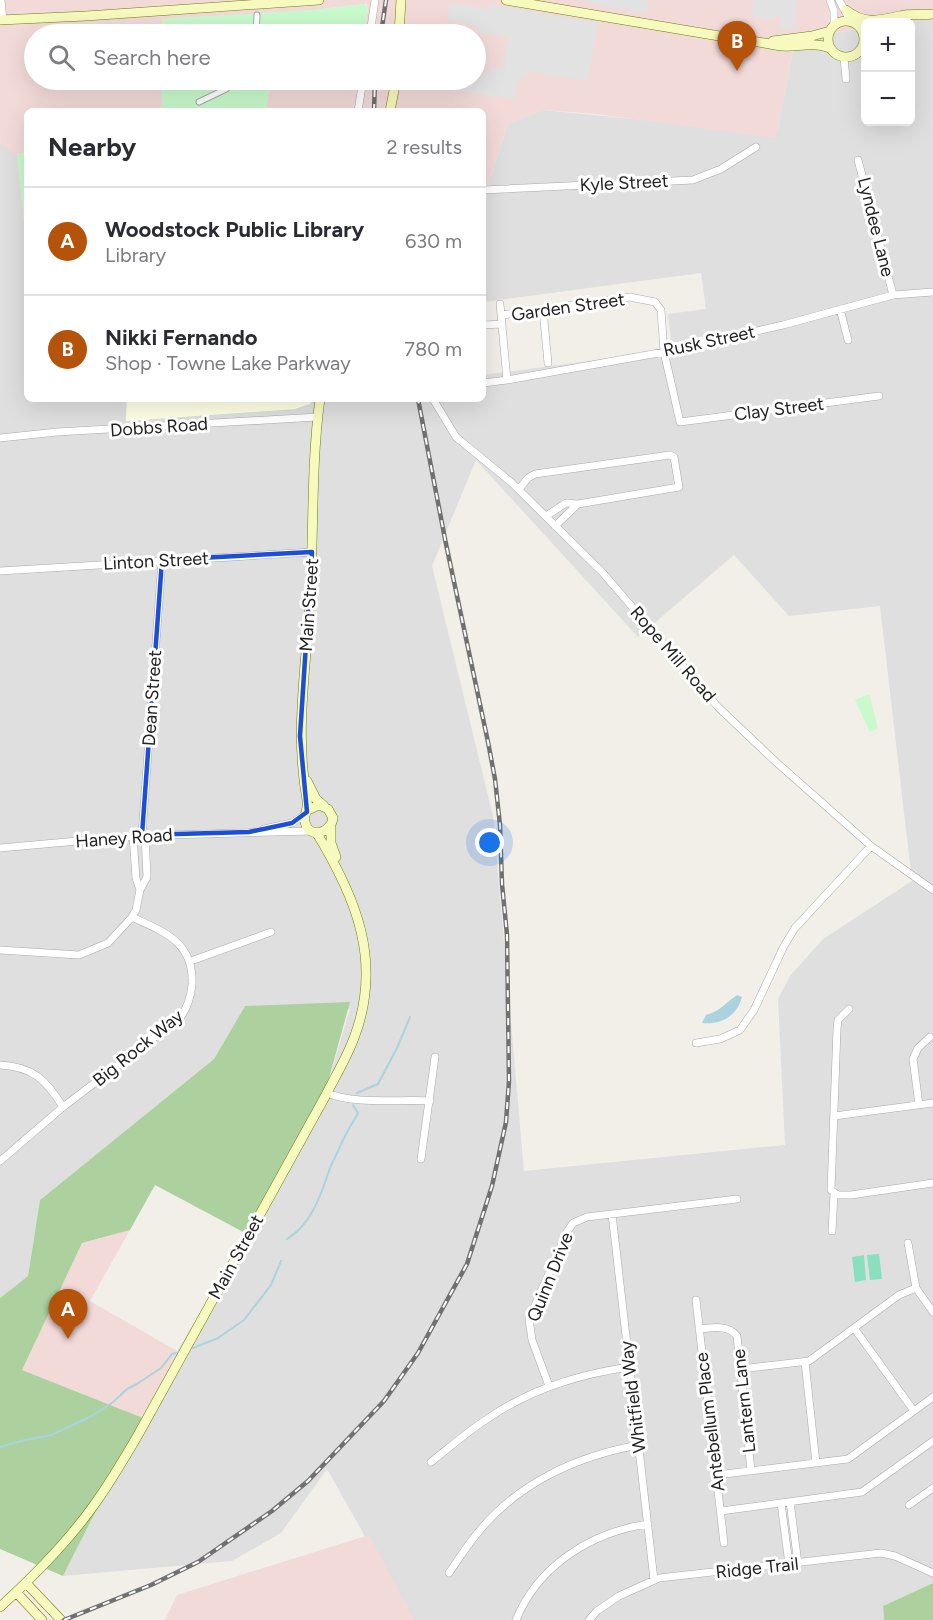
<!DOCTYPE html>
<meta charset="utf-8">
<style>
:root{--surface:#fff;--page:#f7f7f7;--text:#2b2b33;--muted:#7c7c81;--line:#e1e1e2;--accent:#b45309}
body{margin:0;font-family:Figtree,sans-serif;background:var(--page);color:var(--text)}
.controls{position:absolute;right:18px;top:18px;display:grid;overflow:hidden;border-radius:9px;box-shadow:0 6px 24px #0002}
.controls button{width:54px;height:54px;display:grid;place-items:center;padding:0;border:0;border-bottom:2px solid var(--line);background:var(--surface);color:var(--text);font:30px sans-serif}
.you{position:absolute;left:490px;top:843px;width:21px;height:21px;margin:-15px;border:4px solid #fff;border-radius:50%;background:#1a73e8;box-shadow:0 0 0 9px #1a73e833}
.badge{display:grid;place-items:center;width:39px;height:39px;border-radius:50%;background:var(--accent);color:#fff;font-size:20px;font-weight:700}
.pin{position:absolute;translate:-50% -50px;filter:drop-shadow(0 2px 3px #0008)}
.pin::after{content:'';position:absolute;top:32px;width:21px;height:18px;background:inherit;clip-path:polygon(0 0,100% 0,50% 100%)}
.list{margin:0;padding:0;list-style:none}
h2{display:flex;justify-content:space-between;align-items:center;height:78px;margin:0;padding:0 24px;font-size:26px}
h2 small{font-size:20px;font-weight:400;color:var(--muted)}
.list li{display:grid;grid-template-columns:39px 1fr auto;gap:18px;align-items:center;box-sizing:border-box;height:108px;padding:0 24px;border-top:2px solid var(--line)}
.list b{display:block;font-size:22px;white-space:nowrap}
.list p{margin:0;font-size:20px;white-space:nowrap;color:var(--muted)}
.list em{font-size:20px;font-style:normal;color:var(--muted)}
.icon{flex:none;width:33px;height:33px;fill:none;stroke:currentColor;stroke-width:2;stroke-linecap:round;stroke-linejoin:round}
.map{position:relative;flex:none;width:933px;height:1620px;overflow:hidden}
.search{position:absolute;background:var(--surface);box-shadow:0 6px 24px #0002;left:24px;top:24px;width:462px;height:66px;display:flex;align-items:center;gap:15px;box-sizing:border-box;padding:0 21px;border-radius:33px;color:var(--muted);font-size:22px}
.panel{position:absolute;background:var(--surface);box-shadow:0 6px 24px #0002;left:24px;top:108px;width:462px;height:294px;border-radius:9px}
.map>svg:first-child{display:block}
</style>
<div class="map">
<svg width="933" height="1620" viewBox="0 0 933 1620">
<rect width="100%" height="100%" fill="#f2efe9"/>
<!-- residential -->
<path fill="#e0dfdf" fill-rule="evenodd" d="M933 17V1583L883 1606 884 1620H412L327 1469 281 1533 232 1561 63 1576 177 1351 247 1234 326 1089 350 1009 245 1006 214 1059 40 1200 28 1276 0 1298V143L17 154 27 249V399H127L126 421 310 404 311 399H483V375L672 350 668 314 706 309 701 273 483 302V202L508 123 543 110 777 133 795 39 865 28 866 122H910V22H901ZM476 460 638 637 734 555 789 616 880 606 912 881 823 939 790 976 778 999 785 1145 524 1171 493 816 432 566Z"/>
<!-- commercial -->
<path fill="#f2dad9" d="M0 0H933V17L901 22H866L865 28 795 39 776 138 596 114 543 110 508 123 483 202V111H266L270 80H476V34H360L365 26 368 10 367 4H364L314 10 163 19 162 34H34V80H162V111H27V153L17 154 27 253 16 154 0 143Z
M130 1230 90 1301 177 1351 143 1418 21 1370 82 1243Z
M369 1535 414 1620H165L177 1595Z"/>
<!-- education -->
<path fill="#ffffe5" d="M127 399H311L310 404 295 409 126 421Z"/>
<!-- forest -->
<path fill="#add19e" d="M350 1002 326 1089 247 1234 155 1185 130 1230 82 1243 22 1370 143 1418 63 1576 0 1549V1298L28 1276 40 1200 214 1059 245 1006Z
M933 1583V1620H884L883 1606Z"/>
<!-- park -->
<path fill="#c8facc" d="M364 4 368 7 365 26 360 34H162V19L314 10Z
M162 80H270L266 111H162Z
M27 153V249L17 154Z
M869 694 878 728 870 732 855 700Z"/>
<!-- pitch -->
<path fill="#88e0be" d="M879 1254 882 1279 870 1280 867 1255Z
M864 1255 866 1280 855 1282 852 1257Z"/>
<!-- parking -->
<path fill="#e2e2e2" d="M590 0H649L647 13 589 4Z
M754 0H798L794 30 779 28 781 16H774L773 20 751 17Z
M449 3 489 9 490 4 598 23 588 79 583 81 530 71 517 82 515 99 451 90 453 80H476V71L491 73 492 67 502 69 509 37 477 32V26L448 20Z"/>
<!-- water -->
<path fill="#aad3df" d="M737 995 742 997C737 1016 721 1025 702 1023L706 1015C721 1011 725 1003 737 995Z"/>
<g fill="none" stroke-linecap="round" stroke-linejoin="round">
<!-- stream -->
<path stroke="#aad3df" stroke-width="2" d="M357 1093 378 1084 397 1048 410 1017
M287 1239C309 1226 319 1200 327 1177 329 1168 334 1160 338 1151 343 1138 351 1125 358 1113L353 1105
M193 1348 218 1338 244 1320 271 1285 281 1261
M0 1447 25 1440 51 1435 90 1417 112 1403 127 1389 137 1384 161 1368 172 1354 177 1353"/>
<!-- pedestrian casing -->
<g stroke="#a9a9a9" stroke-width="7">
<path id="pedestrian" d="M256 34 257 15
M199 102 226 89 235 80"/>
</g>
<!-- minor casing -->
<g stroke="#a9a9a9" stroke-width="8">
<path id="minor" d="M1 0 3 20
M830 0 834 11V26
M839 0 851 22
M370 34 375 0
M844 57 846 79
M358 111 363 80
M858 160 893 295
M483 190 693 180 721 169 756 147
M500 304 507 380
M840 309 848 340
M543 310 548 363
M502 315 630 297 655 302 661 310 664 352 680 422 879 396
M483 325 502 324
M483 383 507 380 664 352 783 325 893 295 933 292
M433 399 456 437 512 483 603 573 718 707 776 762 871 846 933 890
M0 438 57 432 317 417
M519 489 528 478 535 474 670 455 674 457 679 487 578 504
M546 516 566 503 578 504 555 526
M0 571 312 552
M264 829 292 823 306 814
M142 835 162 560
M133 836 136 878 140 890 147 877 145 835
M0 848 133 836 312 831
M0 950 79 955 108 943 132 917 136 910 140 890
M191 961 271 932
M849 1009 838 1020 837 1029 831 1190 838 1195H851L933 1183
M696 1043 720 1039 740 1030 754 1010 784 946 795 928 871 846
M0 1065C34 1067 46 1080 63 1107
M327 1093C355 1105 399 1099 430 1101
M919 1105 913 1059 918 1048 930 1037
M834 1116 933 1103
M421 1159 435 1057
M0 1161 63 1107 180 1018C188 1007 191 997 192 984 194 942 164 932 132 917
M612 1214 654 1580
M832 1231 834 1194
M908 1243 916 1288 933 1312
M696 1300 724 1543
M854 1328 914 1411
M699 1329C712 1328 728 1324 737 1336L751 1471
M805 1362 816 1463
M741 1369 809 1361 899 1295 916 1288
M549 1386 532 1340 529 1319 567 1232 573 1223 587 1217 737 1199
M431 1462C450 1447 467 1432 487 1419 529 1390 579 1374 630 1367
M716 1475 848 1459 933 1397
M790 1502 798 1564
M781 1503 789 1564
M909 1505 933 1488
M721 1511 862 1492 933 1441
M449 1573C458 1560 466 1547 476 1535 516 1484 576 1456 639 1445
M516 1620C538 1566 591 1532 648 1524
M589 1620 597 1611 619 1596 659 1578 881 1553 895 1556 933 1573"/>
</g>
<!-- secondary casing -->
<g stroke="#707d05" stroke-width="10">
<path id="secondary" d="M506 0 737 39C750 41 762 42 774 45 792 50 809 40 830 48
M846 10C863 24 878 21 899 16
M895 18C907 12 920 16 933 14
M0 20 86 16 319 0
M828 39a18 18 0 1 1 36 0a18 18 0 1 1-36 0Z
M399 34 401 0
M773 41 812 36 830 31
M390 111 396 80
M307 781 316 799 324 806
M308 810 319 805 328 809 333 818C331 833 309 840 305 822 303 814 309 811 307 800 294 729 307 666 310 595 314 530 311 464 320 399
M331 826V843L336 857
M26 1583 61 1620
M16 1592 42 1620
M0 1607C34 1576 67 1543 94 1505 110 1483 124 1459 138 1435L327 1093C336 1075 347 1057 354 1038 383 962 356 897 316 832"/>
</g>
<!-- pedestrian -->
<use href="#pedestrian" stroke="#fff" stroke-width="5"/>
<!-- minor -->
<use href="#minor" stroke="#fff" stroke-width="7"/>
<!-- secondary -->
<use href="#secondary" stroke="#f7fabf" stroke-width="9"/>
<!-- rail casing -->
<g stroke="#707070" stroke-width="4.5">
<path id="rail" d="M381 34 386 0
M374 111 375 80
M64 1620 151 1585 198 1562 272 1511 308 1481 384 1401 418 1353 467 1264 492 1186 506 1122 509 1081 507 935 502 884 500 825 495 779 488 742 446 544 418 399"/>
</g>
<!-- rail -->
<use href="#rail" stroke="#fff" stroke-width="2" stroke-dasharray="7" stroke-linecap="butt"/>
</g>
<!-- marked area -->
<path fill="none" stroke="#1d4ed8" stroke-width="4.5" stroke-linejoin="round" d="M312 552 300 736 307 812 292 823 249 832 142 835 162 560Z"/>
<g text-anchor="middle" stroke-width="6" stroke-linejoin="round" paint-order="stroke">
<!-- street labels -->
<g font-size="18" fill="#222" stroke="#fff">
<text transform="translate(624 183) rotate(-3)" y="6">Kyle Street</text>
<text transform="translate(876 227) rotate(76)" y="6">Lyndee Lane</text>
<text transform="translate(568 307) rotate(-8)" y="6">Garden Street</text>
<text transform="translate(709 341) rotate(-12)" y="6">Rusk Street</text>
<text transform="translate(779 409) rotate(-7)" y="6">Clay Street</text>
<text transform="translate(159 427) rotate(-4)" y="6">Dobbs Road</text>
<text transform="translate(156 561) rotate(-3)" y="6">Linton Street</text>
<text transform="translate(309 605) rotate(-86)" y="6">Main Street</text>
<text transform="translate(673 654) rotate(49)" y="6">Rope Mill Road</text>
<text transform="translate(152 698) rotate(-86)" y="6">Dean Street</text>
<text transform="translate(124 838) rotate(-4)" y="6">Haney Road</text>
<text transform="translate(138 1048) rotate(-39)" y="6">Big Rock Way</text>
<text transform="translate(236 1257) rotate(-61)" y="6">Main Street</text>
<text transform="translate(550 1277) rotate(-68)" y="6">Quinn Drive</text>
<text transform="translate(633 1397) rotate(-97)" y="6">Whitfield Way</text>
<text transform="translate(744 1401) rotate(-96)" y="6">Lantern Lane</text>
<text transform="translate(710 1422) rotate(-97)" y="6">Antebellum Place</text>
<text transform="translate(757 1568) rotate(-6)" y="6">Ridge Trail</text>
</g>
</g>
</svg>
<div class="controls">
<button>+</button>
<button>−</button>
</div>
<div class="you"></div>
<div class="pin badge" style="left:68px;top:1339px">A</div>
<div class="pin badge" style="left:737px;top:71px">B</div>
<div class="search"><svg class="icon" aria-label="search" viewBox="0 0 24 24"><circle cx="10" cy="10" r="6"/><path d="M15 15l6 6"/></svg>Search here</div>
<section class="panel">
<h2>Nearby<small>2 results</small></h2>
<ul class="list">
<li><span class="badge">A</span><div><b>Woodstock Public Library</b><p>Library</p></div><em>630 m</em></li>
<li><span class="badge">B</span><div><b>Nikki Fernando</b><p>Shop · Towne Lake Parkway</p></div><em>780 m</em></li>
</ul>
</section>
</div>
